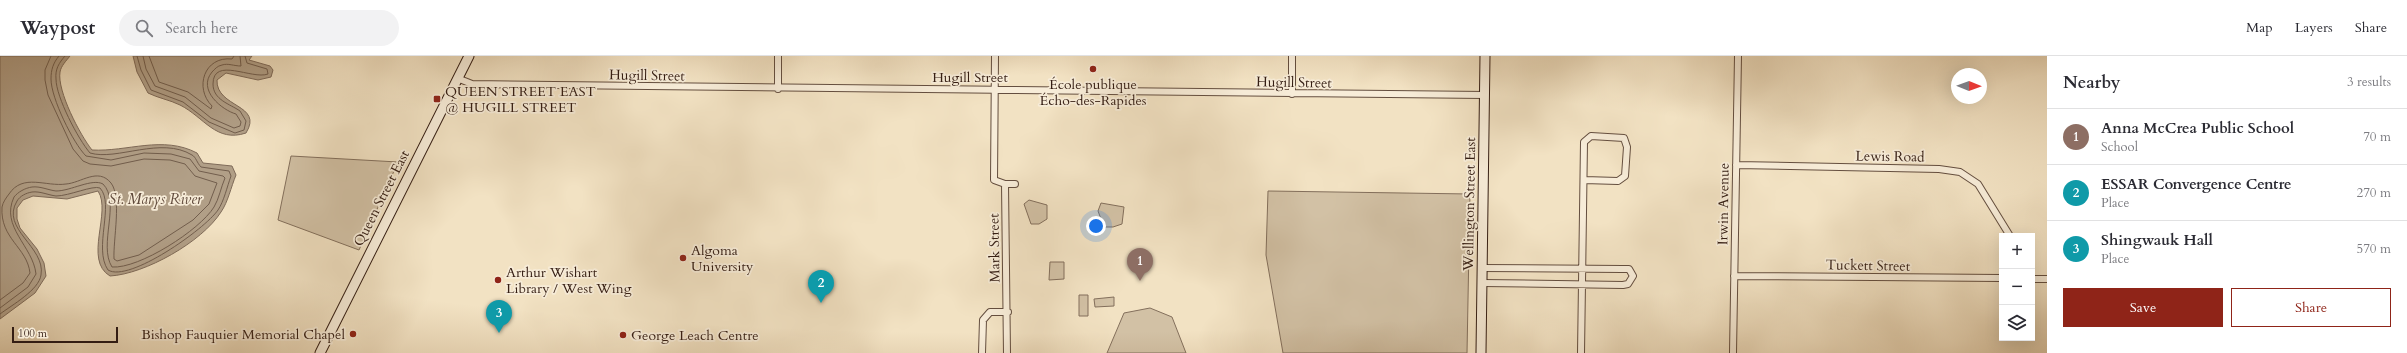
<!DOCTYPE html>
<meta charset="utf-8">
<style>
:root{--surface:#fff;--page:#f2f2f3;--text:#2b2b33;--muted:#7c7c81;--line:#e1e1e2;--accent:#8f2418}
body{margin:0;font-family:Cardo,serif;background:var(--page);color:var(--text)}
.controls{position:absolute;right:12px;bottom:12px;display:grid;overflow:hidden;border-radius:0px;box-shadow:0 4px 16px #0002}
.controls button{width:36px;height:36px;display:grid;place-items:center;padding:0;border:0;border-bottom:1px solid var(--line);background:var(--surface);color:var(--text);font:20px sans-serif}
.compass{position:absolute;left:1951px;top:12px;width:36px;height:36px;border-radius:50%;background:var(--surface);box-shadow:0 4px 16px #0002;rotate:91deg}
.scale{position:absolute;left:12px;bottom:10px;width:106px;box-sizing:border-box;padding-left:4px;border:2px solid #341d13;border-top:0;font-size:11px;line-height:14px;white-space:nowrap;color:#341d13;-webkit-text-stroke:3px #f7ecd8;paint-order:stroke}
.you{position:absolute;left:1096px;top:170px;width:14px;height:14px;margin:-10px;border:3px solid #fff;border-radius:50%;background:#1a73e8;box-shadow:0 0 0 6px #1a73e833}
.badge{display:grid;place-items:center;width:26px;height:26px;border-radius:50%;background:var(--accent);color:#fff;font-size:13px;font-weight:700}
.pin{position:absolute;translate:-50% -33px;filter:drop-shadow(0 1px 2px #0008)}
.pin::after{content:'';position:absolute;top:21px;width:14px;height:12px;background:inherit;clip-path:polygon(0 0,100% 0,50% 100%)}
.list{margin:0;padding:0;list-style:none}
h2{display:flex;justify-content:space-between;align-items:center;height:52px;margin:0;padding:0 16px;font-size:17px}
h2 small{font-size:13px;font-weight:400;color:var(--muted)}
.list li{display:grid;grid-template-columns:26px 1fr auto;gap:12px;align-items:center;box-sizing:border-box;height:56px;padding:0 16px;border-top:1px solid var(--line)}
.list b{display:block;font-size:15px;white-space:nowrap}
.list p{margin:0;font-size:13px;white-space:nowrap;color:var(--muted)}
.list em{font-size:13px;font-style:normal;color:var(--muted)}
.actions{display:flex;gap:8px;padding:12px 16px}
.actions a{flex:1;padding:9px 0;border:1px solid var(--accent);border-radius:0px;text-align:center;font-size:14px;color:var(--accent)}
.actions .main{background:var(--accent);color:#fff}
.icon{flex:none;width:22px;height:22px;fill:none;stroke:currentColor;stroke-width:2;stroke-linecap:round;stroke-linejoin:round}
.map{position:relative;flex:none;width:2047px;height:297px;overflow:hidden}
header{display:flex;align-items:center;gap:24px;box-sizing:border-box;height:56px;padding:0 20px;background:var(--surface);border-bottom:1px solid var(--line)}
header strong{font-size:19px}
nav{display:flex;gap:22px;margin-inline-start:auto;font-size:14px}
.search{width:280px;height:36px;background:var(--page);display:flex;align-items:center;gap:10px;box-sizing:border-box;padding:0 14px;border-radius:22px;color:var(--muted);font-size:15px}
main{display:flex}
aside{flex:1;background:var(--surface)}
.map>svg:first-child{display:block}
</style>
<header>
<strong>Waypost</strong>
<div class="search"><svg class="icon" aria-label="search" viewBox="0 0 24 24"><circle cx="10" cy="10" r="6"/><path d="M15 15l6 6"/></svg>Search here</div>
<nav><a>Map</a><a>Layers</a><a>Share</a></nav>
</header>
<main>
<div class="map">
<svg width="2047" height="297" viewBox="0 0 2047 297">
<rect width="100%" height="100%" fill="#f2e2c3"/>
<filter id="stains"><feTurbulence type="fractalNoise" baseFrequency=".005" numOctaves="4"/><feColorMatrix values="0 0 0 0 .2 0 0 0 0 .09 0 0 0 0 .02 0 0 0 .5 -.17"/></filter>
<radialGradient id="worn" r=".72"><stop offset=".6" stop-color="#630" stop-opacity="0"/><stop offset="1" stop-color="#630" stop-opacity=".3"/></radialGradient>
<!-- green -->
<path fill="#d2c1a5" stroke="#836f5c" d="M291 100 398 106 359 194 278 164Z
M1268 135 1470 138 1467 297H1283L1266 199Z
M1029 144 1047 149V163L1039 168H1031L1024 148Z
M1101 147 1124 151 1122 168 1113 171H1104L1098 155Z
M1050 206H1064V223L1049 224Z
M1079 239H1088V260H1079Z
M1114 241V250L1095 251 1094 243Z
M1150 252 1172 261 1186 297H1107L1124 257Z"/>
<!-- water -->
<path fill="#b19f87" stroke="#7f6b59" d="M0 0H70C66 5 61 10 60 16 57 35 80 79 92 94 127 96 163 79 197 97L203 107 232 110 236 119C231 131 228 146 221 156 202 186 145 218 110 220 83 204 112 156 98 135L67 143 33 140 23 144 17 152V163L20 172 37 193 44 207 46 220 35 237 0 263Z
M133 0H252L249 4 270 10 273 14 271 21 258 24 226 17 217 24C216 52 264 48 246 77 216 87 204 61 180 49 170 44 158 42 148 37L137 16Z"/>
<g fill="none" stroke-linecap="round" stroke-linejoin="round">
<!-- shore -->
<path stroke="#725e4d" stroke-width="1" d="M137 0 141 14 151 34 183 46 209 66 235 77 244 74 246 65 240 55C230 48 213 44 213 28 213 0 252 24 268 18L267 13 247 7 245 0
M143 0 146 13 155 30 185 41 211 62 234 72 240 70 241 66 236 58C222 54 197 34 212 16 215 13 217 10 222 9 228 7 234 10 241 10L240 0
M149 0 159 26 188 36 211 53 212 50C194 32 204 0 232 3L234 0
M0 244 23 227 30 217C27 191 0 183 2 151 3 146 6 142 9 138 23 117 46 131 66 128 81 127 98 111 111 127 122 141 113 184 114 203L117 205 139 199 193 164 209 148 217 127 195 120 185 108 170 104 144 103 111 110 90 108 83 105 73 93 48 39 45 24V14L51 0
M0 252 28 231 36 218C33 190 0 171 14 141 18 136 25 132 32 131 40 130 48 134 56 135 71 135 92 122 103 128 121 146 98 189 112 211 139 213 200 174 214 151 219 143 221 131 225 122L223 120 199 115 190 103 171 98 144 97 111 104 86 100C73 87 51 42 51 23 51 14 53 7 59 0
M0 258C12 249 39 234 41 219 46 191 0 173 17 145 20 140 26 137 32 136 40 135 48 139 56 140 69 140 93 129 100 132 115 148 93 192 108 214 129 227 205 173 218 154 224 145 227 131 231 120L229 115 201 111C197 107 196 101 192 99 161 80 117 105 90 97 78 83 56 41 56 23 55 13 59 7 65 0"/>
<!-- minor casing -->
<g stroke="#644e3f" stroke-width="8">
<path id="minor" d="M995 0 994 124 1005 128H1015
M1292 0V38
M457 22 472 28 1485 39
M778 33V0
M1736 109 1939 113 1960 116 1978 128 2010 180
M1005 128 1007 297
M1734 220 2002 222
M2032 223H2047
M1482 227 1623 229 1628 228 1633 220 1629 213H1623L1482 212
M982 297 983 264 990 256H1008
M1581 297 1584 86 1591 80 1624 82 1627 91 1625 120 1618 125 1584 124
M1733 297 1738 0"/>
</g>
<!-- secondary casing -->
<g stroke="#341d13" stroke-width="11">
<path id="secondary" d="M320 297 469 0
M1481 297 1485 0"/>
</g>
<!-- minor -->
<use href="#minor" stroke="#f7ecd8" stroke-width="6"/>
<!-- secondary -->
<use href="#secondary" stroke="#f7ecd8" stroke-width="9"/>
</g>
<!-- markers -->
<g fill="#8f2418" stroke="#f7ecd8" stroke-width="1.5">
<circle cx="1093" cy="13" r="4"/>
<rect x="433" y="39" width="8" height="8" rx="2"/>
<circle cx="683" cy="202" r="4"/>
<circle cx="498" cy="224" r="4"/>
<circle cx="353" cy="278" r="4"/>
<circle cx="623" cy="279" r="4"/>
</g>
<g text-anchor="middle" stroke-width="3.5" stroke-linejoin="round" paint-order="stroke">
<!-- street labels -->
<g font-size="14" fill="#341d13" stroke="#f7ecd8">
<text transform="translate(647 19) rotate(1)" y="5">Hugill Street</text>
<text x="970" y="26">Hugill Street</text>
<text transform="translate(1294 26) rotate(1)" y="5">Hugill Street</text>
<text transform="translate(1890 100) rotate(1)" y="5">Lewis Road</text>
<text transform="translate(381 142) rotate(-63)" y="5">Queen Street East</text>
<text transform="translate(1469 148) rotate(-89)" y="5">Wellington Street East</text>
<text transform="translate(1723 148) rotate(-89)" y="5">Irwin Avenue</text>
<text transform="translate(994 192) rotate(-91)" y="5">Mark Street</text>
<text transform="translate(1868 209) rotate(1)" y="5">Tuckett Street</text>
</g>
<!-- poi labels -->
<g font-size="14" fill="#341d13" stroke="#f7ecd8" text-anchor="start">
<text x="1093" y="33" text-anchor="middle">École publique<tspan x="1093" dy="16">Écho-des-Rapides</tspan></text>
<text x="445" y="40">QUEEN STREET EAST<tspan x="445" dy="16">@ HUGILL STREET</tspan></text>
<text x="691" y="199">Algoma<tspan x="691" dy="16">University</tspan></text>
<text x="506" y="221">Arthur Wishart<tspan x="506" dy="16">Library / West Wing</tspan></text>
<text x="345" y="283" text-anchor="end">Bishop Fauquier Memorial Chapel</text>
<text x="631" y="284">George Leach Centre</text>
</g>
<!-- water labels -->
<g font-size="15" font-style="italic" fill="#604a3c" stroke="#f7ecd8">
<text x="155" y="148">St. Marys River</text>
</g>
</g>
<rect width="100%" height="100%" filter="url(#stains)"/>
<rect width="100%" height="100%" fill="url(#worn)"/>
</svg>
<div class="controls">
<button>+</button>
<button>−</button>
<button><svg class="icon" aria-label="layers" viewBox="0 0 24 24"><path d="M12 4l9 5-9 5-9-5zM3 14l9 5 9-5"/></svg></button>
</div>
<svg class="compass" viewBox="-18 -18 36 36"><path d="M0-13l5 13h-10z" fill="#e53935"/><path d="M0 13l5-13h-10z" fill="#7c7c81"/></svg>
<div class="scale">100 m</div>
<div class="you"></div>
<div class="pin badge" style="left:1140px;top:225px;background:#8d6e63">1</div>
<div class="pin badge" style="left:821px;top:247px;background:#0f9aa8">2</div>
<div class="pin badge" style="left:499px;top:277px;background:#0f9aa8">3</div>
</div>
<aside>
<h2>Nearby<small>3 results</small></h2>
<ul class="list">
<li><span class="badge" style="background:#8d6e63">1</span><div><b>Anna McCrea Public School</b><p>School</p></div><em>70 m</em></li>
<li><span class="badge" style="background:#0f9aa8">2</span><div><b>ESSAR Convergence Centre</b><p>Place</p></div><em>270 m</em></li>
<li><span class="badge" style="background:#0f9aa8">3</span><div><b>Shingwauk Hall</b><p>Place</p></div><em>570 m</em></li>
</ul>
<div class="actions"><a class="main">Save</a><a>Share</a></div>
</aside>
</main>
